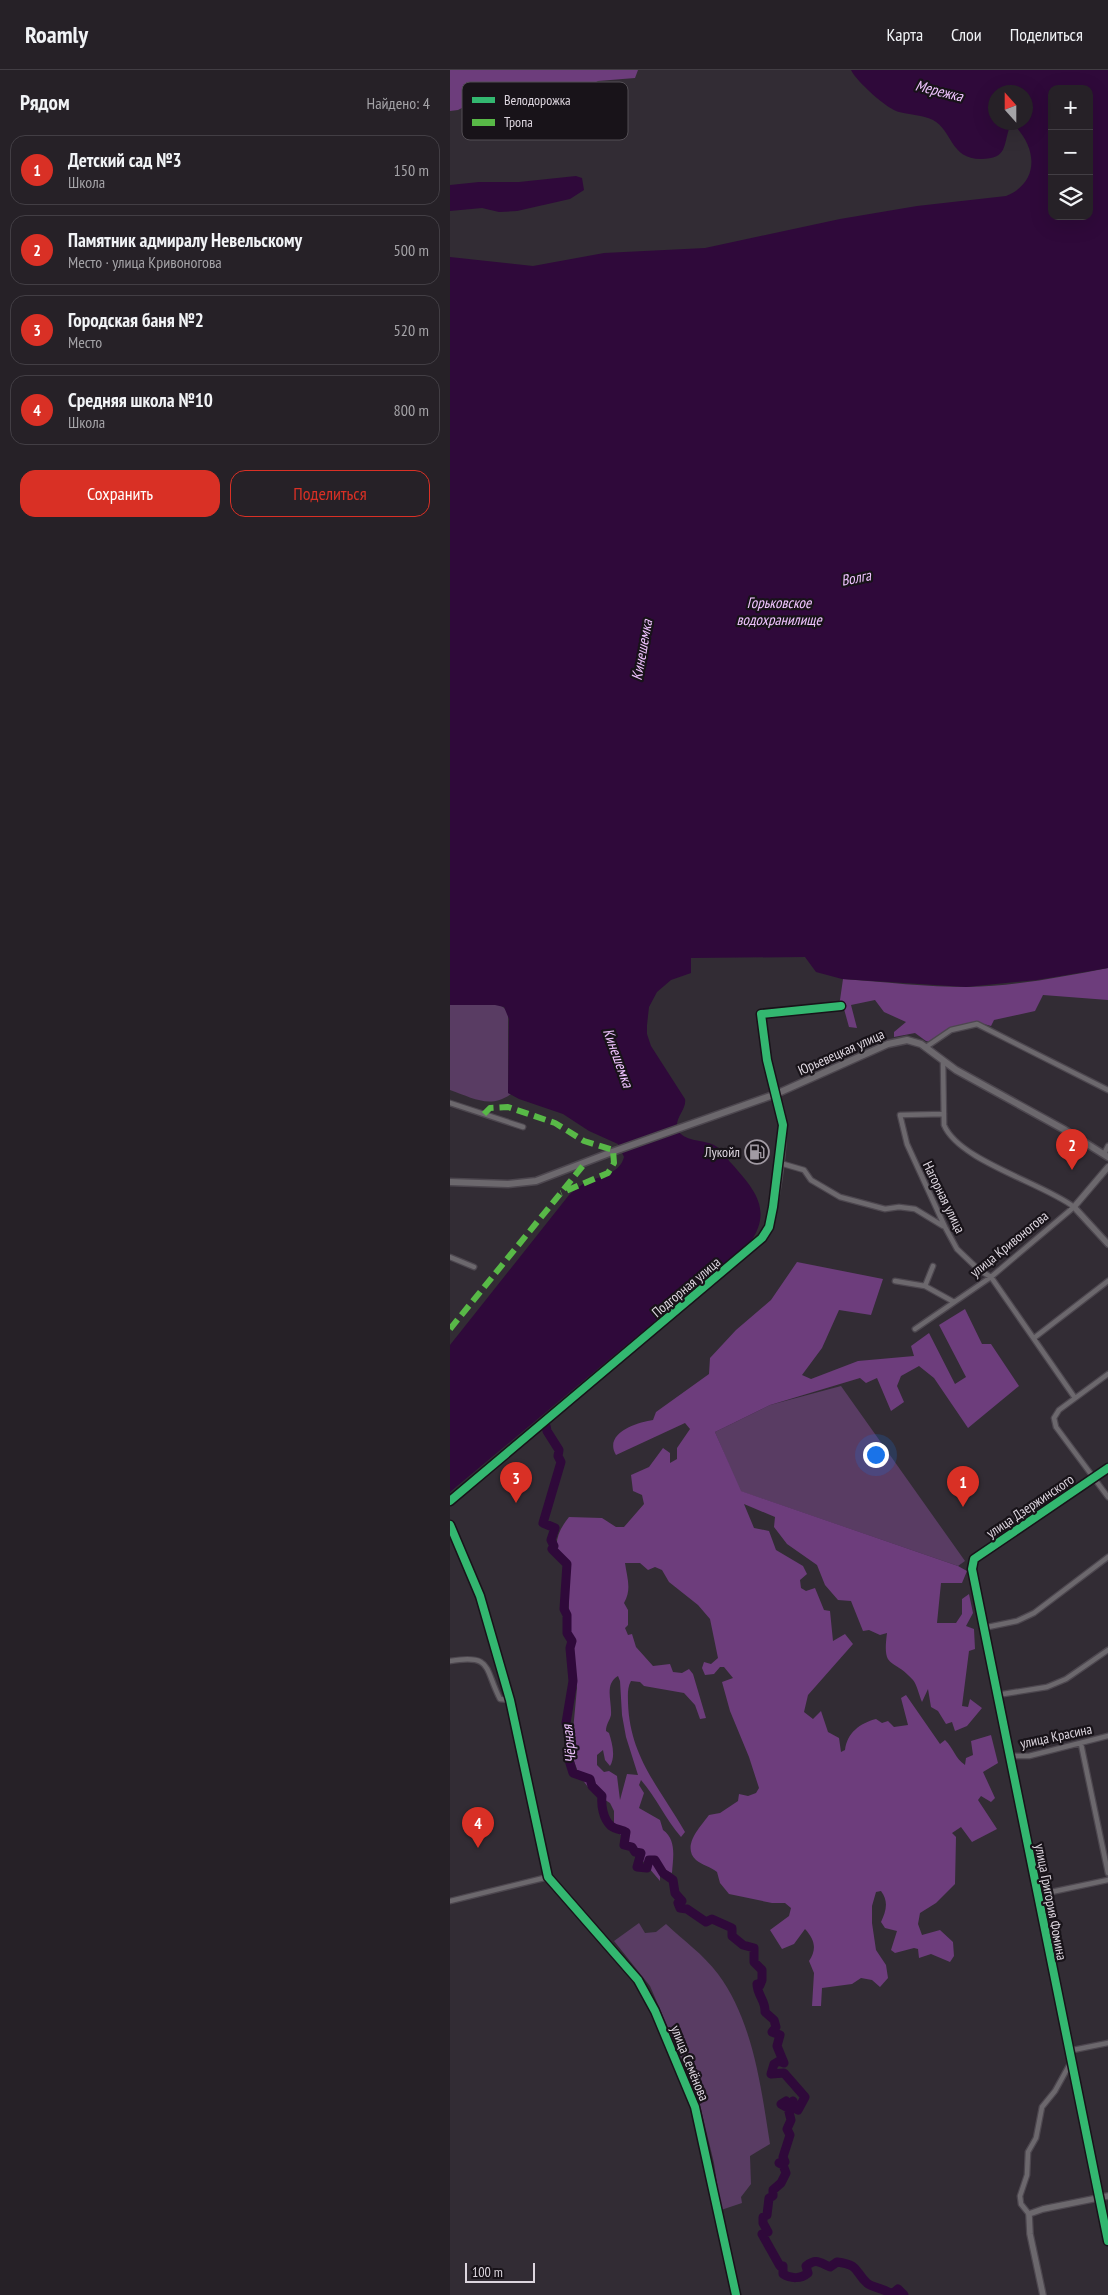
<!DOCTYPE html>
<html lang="ru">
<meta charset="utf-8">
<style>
:root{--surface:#262127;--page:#322e33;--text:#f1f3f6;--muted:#a4a3a7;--line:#423e44;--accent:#d93025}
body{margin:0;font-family:"PT Sans Narrow",sans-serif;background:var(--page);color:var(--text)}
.controls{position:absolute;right:15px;top:15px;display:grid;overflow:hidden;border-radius:10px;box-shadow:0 5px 20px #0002}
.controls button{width:45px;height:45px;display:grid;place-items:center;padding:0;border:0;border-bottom:1px solid var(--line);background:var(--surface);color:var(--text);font:25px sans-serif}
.compass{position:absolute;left:538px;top:15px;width:45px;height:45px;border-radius:50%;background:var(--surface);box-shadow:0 5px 20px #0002;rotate:339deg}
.scale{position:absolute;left:15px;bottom:12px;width:70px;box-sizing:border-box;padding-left:5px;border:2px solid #ddd6df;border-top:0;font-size:14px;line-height:18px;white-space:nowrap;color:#ddd6df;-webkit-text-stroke:4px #181319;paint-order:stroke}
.you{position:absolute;left:425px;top:1384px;width:18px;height:18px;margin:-12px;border:4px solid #fff;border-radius:50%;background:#1a73e8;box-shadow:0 0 0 8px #1a73e833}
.badge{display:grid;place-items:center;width:32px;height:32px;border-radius:50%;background:var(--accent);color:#fff;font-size:16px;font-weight:700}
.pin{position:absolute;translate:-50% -41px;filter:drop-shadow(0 1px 2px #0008)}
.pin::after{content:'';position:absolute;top:26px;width:18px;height:15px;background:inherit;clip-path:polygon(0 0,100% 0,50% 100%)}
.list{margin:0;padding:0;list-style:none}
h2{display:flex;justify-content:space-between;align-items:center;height:65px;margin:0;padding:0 20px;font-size:21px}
h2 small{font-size:16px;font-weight:400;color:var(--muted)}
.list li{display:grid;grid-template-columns:32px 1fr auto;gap:15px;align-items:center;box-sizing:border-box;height:70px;margin:0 10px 10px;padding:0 10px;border:1px solid var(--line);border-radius:15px}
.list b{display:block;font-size:19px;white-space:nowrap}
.list p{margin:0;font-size:16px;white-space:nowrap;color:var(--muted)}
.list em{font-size:16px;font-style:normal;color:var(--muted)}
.actions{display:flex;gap:10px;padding:15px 20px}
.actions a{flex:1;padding:11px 0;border:1px solid var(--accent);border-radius:15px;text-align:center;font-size:18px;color:var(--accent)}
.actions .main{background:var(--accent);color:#fff}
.icon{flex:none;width:28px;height:28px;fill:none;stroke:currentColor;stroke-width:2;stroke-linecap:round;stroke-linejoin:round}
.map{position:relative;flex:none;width:658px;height:2225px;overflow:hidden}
header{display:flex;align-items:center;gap:30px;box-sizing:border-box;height:70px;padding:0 25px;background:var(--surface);border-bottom:1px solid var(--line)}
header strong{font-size:24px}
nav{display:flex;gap:28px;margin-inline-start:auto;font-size:18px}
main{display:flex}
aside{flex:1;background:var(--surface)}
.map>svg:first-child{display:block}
</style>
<header>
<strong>Roamly</strong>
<nav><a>Карта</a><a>Слои</a><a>Поделиться</a></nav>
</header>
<main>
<aside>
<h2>Рядом<small>Найдено: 4</small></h2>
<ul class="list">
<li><span class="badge">1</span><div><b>Детский сад №3</b><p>Школа</p></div><em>150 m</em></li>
<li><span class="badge">2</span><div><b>Памятник адмиралу Невельскому</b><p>Место · улица Кривоногова</p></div><em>500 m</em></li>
<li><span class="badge">3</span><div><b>Городская баня №2</b><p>Место</p></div><em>520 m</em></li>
<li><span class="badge">4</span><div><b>Средняя школа №10</b><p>Школа</p></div><em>800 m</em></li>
</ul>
<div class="actions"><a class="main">Сохранить</a><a>Поделиться</a></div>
</aside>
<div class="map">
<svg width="658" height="2225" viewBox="0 0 658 2225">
<rect width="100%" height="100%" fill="#322c34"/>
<!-- green -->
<path fill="#593c63" d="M0 935H50L58 941V1023L61 1024C40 1039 23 1028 0 1020Z
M391 1316 515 1491 508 1496 290 1421 265 1362 320 1335Z
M189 1853 195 1863 206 1862 216 1854C234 1871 253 1884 268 1904 303 1951 311 2017 320 2074L300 2086 301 2114 291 2127 292 2133 271 2140 264 2093 248 2027 200 1916 164 1871Z"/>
<!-- forest -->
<path fill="#6d3d7c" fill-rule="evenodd" d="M0 0H188L185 8 148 11 117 28H106L71 14H59L37 21 29 29 8 40 0 41Z
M658 898V930L593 925 585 941 544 950 541 956C517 948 501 958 482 972L476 971 465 963 444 967V962L456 952 434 942 425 930 401 935 407 958 399 957 394 939H385L390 930 393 909C434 912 477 917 518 917 565 916 612 907 658 898Z
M347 1192 433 1209 421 1245 389 1240 372 1278 352 1305 361 1309 408 1291 464 1286 461 1276 479 1263 505 1314 516 1307 489 1255 515 1239 532 1274H541L569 1316 518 1358 484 1308 469 1296 451 1306 447 1316 454 1332 441 1341 427 1308 416 1313 410 1308 320 1335 265 1362 291 1421 508 1496 517 1501 512 1513H491L487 1553H506L512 1544V1529L519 1524 523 1543 516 1556 524 1559 525 1579 519 1581 512 1636 518 1637 520 1629 532 1638 517 1656 505 1661 502 1652 496 1654 488 1641 481 1637 478 1619 472 1632C469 1625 467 1615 463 1610 443 1587 432 1601 437 1563L430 1565 419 1560 413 1561 401 1531 388 1530 375 1515 367 1495 337 1474 324 1457 325 1447 294 1434 304 1458 319 1461 326 1480 353 1496 357 1504 350 1510 351 1518 356 1521 365 1518 374 1540 380 1541 383 1571 395 1564 403 1574 358 1625 354 1642 363 1649 371 1641 378 1662 389 1668 391 1682 395 1680C397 1663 410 1653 426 1649L432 1653 438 1651 444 1657 458 1655 451 1628 456 1625 490 1674 495 1670C504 1679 505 1688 515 1695L516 1688 523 1685 521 1671 541 1665 548 1693 533 1702 545 1728 541 1732 531 1726 528 1730 547 1759 522 1772 511 1757 502 1763 506 1767 505 1814 486 1833 470 1843 468 1854 472 1865 490 1860 503 1872 504 1886 500 1892 481 1884 469 1888 468 1879 464 1878 445 1883 441 1880 447 1861 435 1858 431 1852C436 1841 439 1832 431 1821L426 1822 422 1836V1853L426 1880 436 1895 438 1908 430 1917 422 1910 411 1908 402 1914 372 1918 371 1936H362L364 1903 359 1891C367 1879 365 1870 355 1859L344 1874 332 1879 320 1860 339 1846 341 1838 335 1833H322L279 1824 270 1813 267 1802C261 1797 252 1795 246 1790 231 1776 251 1756 259 1745L270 1743 288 1731 289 1724 298 1726 306 1723 309 1718 299 1687 280 1641 272 1612 283 1608 274 1597H270L264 1604 255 1605 252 1598 254 1592 261 1594 268 1588 260 1549 248 1535 219 1512 212 1500 205 1497 198 1500 190 1493H175C177 1508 182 1519 174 1533L178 1540V1555L175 1558 178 1565 182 1564 186 1577 203 1596 220 1594 223 1602 232 1603 239 1599 243 1604 256 1648 250 1649 245 1635 234 1623 194 1616 190 1612 181 1611C177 1618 178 1626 178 1633 180 1688 210 1718 235 1762L231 1767C216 1750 206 1727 191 1710L189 1715 194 1723 189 1738 210 1750 213 1760C227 1770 223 1788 222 1803L210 1798V1811L164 1757V1741L160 1733 141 1721 129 1705 121 1682 127 1618 119 1546 118 1496C100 1481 106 1463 119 1447L152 1448 166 1457H174L194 1434 192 1425 183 1421 181 1405 199 1397 213 1378 220 1383V1393L227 1389V1378L240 1359 235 1353 166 1385C153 1363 188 1352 203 1350L206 1342 259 1304 260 1288 286 1260 321 1230ZM168 1606 170 1611 172 1645 176 1667 188 1705 177 1704 170 1730 167 1706 159 1701 154 1702 147 1695V1685L153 1680 155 1690 160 1696C166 1686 162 1673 159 1663L156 1661C156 1654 160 1650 161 1645 162 1631 154 1614 168 1606Z"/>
<!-- water -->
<path fill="#2f093a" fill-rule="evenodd" d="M401 0H658V898L587 910 516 917 392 909 366 902 355 887 241 888V903L221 910 207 922 199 937 197 955V964L201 976 235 1029C237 1039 225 1047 227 1059 234 1072 251 1069 264 1075 272 1079 276 1088 282 1094 303 1118 323 1139 301 1171L0 1422V1275L119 1125C125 1120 131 1114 139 1111 152 1106 170 1103 174 1087L168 1074 139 1061 113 1044 69 1029 58 1023 59 949 54 937 45 935H0V187L83 196 154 183 255 178 390 149 467 136 556 126C588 113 588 81 566 57L560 56C553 75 558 89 531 89 500 89 503 61 483 50 472 45 461 45 449 42 438 40 406 11 401 0ZM602 19H639V146H602ZM546 22H576V52H546Z
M126 106 132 108 134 120 120 129 67 141 49 142 32 138 0 141V115L29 112H69Z"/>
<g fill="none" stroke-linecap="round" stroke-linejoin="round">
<!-- river -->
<path stroke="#2f093a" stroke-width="9" d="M96 1356 97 1361 109 1380 108 1386 111 1392 93 1453 105 1458 101 1470 104 1476 102 1479 117 1494 114 1539 117 1545V1563L122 1571 120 1578 123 1611 116 1653 122 1680 118 1687 123 1703 140 1709 142 1716 152 1726C151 1735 153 1749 161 1756 166 1760 172 1759 176 1762L174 1775 182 1777 185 1782 191 1783 187 1797 197 1798 199 1790H205L213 1803 223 1810 225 1823 232 1831 228 1833 230 1838 237 1839 256 1852 262 1849 282 1858V1866L293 1875 304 1878V1892L312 1900V1910L310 1915 307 1914C307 1925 316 1931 315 1942L324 1950 326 1957 322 1962 330 1965 327 1976 334 1993 329 1991 324 1994 321 2004 334 2003 355 2027 348 2040 344 2038 343 2031 339 2035 336 2031 331 2034 338 2038 341 2050 337 2059 340 2065 333 2087 335 2092 329 2093 333 2095 336 2103 331 2113 323 2120V2126L319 2128 317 2145 313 2147V2153L318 2162 312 2164 330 2196H333V2204C341 2209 351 2209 358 2203L356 2196C366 2188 369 2192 380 2197L387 2192C410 2195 404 2201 417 2213 421 2217 435 2219 442 2224L448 2219 454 2225"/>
<!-- minor casing -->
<g stroke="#4d474f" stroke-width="7">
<path id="minor" d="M476 977 501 960 527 954 658 1020
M326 1024 317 990 311 944 391 936
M0 1033 73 1057
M494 1044 450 1045 457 1074 495 1157 507 1179 529 1200 541 1207 625 1328
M654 1084 658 1076
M330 1093 354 1100 361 1110 390 1127 435 1139 449 1137 465 1139 493 1156
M0 1187 24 1197
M445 1211 475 1216 504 1232
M475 1216 483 1196
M465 1259 541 1207 624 1137C593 1113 509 1091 494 1055L493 991
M584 1268 658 1211
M658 1304 609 1340 604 1348 606 1357 658 1427
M658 1398 524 1489 522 1499 658 2171
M0 1455 30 1526 60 1630 98 1807 188 1910 205 1941 245 2037 286 2225
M533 1558 567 1551 584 1543 658 1487
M0 1591C43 1584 34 1598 50 1629L60 1630
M547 1625 597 1617 616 1609 658 1580
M631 1674 658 1803
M559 1686H579L658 1666
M587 1825 658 1810
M0 1831 98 1807
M618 1981 658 1973
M579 2144 571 2134 570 2126 577 2105 578 2082 586 2068 592 2037 605 2021 621 1992"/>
</g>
<!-- tertiary casing -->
<g stroke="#4d474f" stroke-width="8">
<path id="tertiary" d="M658 1097 624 1137 658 1174
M0 1431 312 1168C326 1149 334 1079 333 1055 333 1044 329 1034 326 1024
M593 2225 580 2164 579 2144 593 2139 658 2126"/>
</g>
<!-- secondary casing -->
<g stroke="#4d474f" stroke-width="9">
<path id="secondary" d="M0 1112 58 1114 86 1111 162 1082 326 1024 438 974 457 970 471 974 506 1000 615 1060 658 1087"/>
</g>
<!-- minor -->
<use href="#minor" stroke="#6c686d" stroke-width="4.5"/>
<!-- tertiary -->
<use href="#tertiary" stroke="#6c686d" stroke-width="5.5"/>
<!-- secondary -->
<use href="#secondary" stroke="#6c686d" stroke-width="6"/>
<!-- quiet -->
<path stroke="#58b947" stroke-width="6" stroke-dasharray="12 6" stroke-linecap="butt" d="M34 1044 40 1038 58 1037 105 1053 134 1071 163 1080 164 1093 158 1103 111 1123
M0 1259 136 1092"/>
<!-- cycleway casing -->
<g stroke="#181319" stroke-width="11">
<path id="cycleway" d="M658 1398 524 1489 522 1499 658 2171
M0 1431 312 1168 319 1157 323 1137 333 1055 317 990 311 944 391 936
M0 1455 30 1526 60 1630 98 1807 188 1910 205 1941 245 2037 286 2225"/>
</g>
<!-- cycleway -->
<use href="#cycleway" stroke="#33b770" stroke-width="8"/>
</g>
<!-- icons -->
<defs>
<g id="fuel-ring" transform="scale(1.25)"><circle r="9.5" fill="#181319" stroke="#a19aa3" stroke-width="1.5"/><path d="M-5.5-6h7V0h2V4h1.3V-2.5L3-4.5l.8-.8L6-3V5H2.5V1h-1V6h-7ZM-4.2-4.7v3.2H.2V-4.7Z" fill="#a19aa3"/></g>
</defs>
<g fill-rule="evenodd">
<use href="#fuel-ring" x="307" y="1082"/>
</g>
<g text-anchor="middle" stroke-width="4.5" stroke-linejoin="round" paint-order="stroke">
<!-- street labels -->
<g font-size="14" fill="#ddd6df" stroke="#181319">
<text transform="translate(391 982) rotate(-24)" y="5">Юрьевецкая улица</text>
<text transform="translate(494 1127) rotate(64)" y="5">Нагорная улица</text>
<text transform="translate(559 1174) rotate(-39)" y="5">улица Кривоногова</text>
<text transform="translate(236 1217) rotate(-40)" y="5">Подгорная улица</text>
<text transform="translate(580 1436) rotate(-34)" y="5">улица Дзержинского</text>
<text transform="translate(606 1666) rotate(-12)" y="5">улица Красина</text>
<text transform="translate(601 1832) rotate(79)" y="5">улица Григория Фомина</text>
<text transform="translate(240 1993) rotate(68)" y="5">улица Семёнова</text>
</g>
<!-- poi labels -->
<g font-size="14" fill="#ddd6df" stroke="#181319" text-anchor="end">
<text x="290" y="1087">Лукойл</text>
</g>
<!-- water labels -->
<g font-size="15" font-style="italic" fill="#f0c4ff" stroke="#181319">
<text transform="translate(489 21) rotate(14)" y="5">Мережка</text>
<text transform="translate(406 508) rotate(-11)" y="5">Волга</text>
<text x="329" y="538">Горьковское<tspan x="329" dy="17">водохранилище</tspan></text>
<text transform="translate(192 580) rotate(-80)" y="5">Кинешемка</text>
<text transform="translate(168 988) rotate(70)" y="5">Кинешемка</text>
<text transform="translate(119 1674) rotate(-96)" y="5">Чёрная</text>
</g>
</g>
<!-- legend -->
<rect x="12" y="12" width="166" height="58" rx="8" fill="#181319" stroke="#534e54" stroke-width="1"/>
<rect x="22" y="27" width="23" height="6" fill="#33b770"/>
<rect x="22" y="49" width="23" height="7" fill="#58b947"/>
<g font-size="14" fill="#ddd6df">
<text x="54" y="35">Велодорожка</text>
<text x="54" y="57">Тропа</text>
</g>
</svg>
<div class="controls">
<button>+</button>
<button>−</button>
<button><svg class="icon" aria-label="layers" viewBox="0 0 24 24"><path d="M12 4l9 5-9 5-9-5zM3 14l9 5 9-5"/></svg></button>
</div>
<svg class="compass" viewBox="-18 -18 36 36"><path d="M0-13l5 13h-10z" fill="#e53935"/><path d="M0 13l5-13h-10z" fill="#a4a3a7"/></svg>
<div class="scale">100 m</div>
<div class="you"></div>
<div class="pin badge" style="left:513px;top:1437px">1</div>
<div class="pin badge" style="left:622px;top:1100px">2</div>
<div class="pin badge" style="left:66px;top:1433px">3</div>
<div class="pin badge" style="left:28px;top:1778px">4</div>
</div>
</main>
